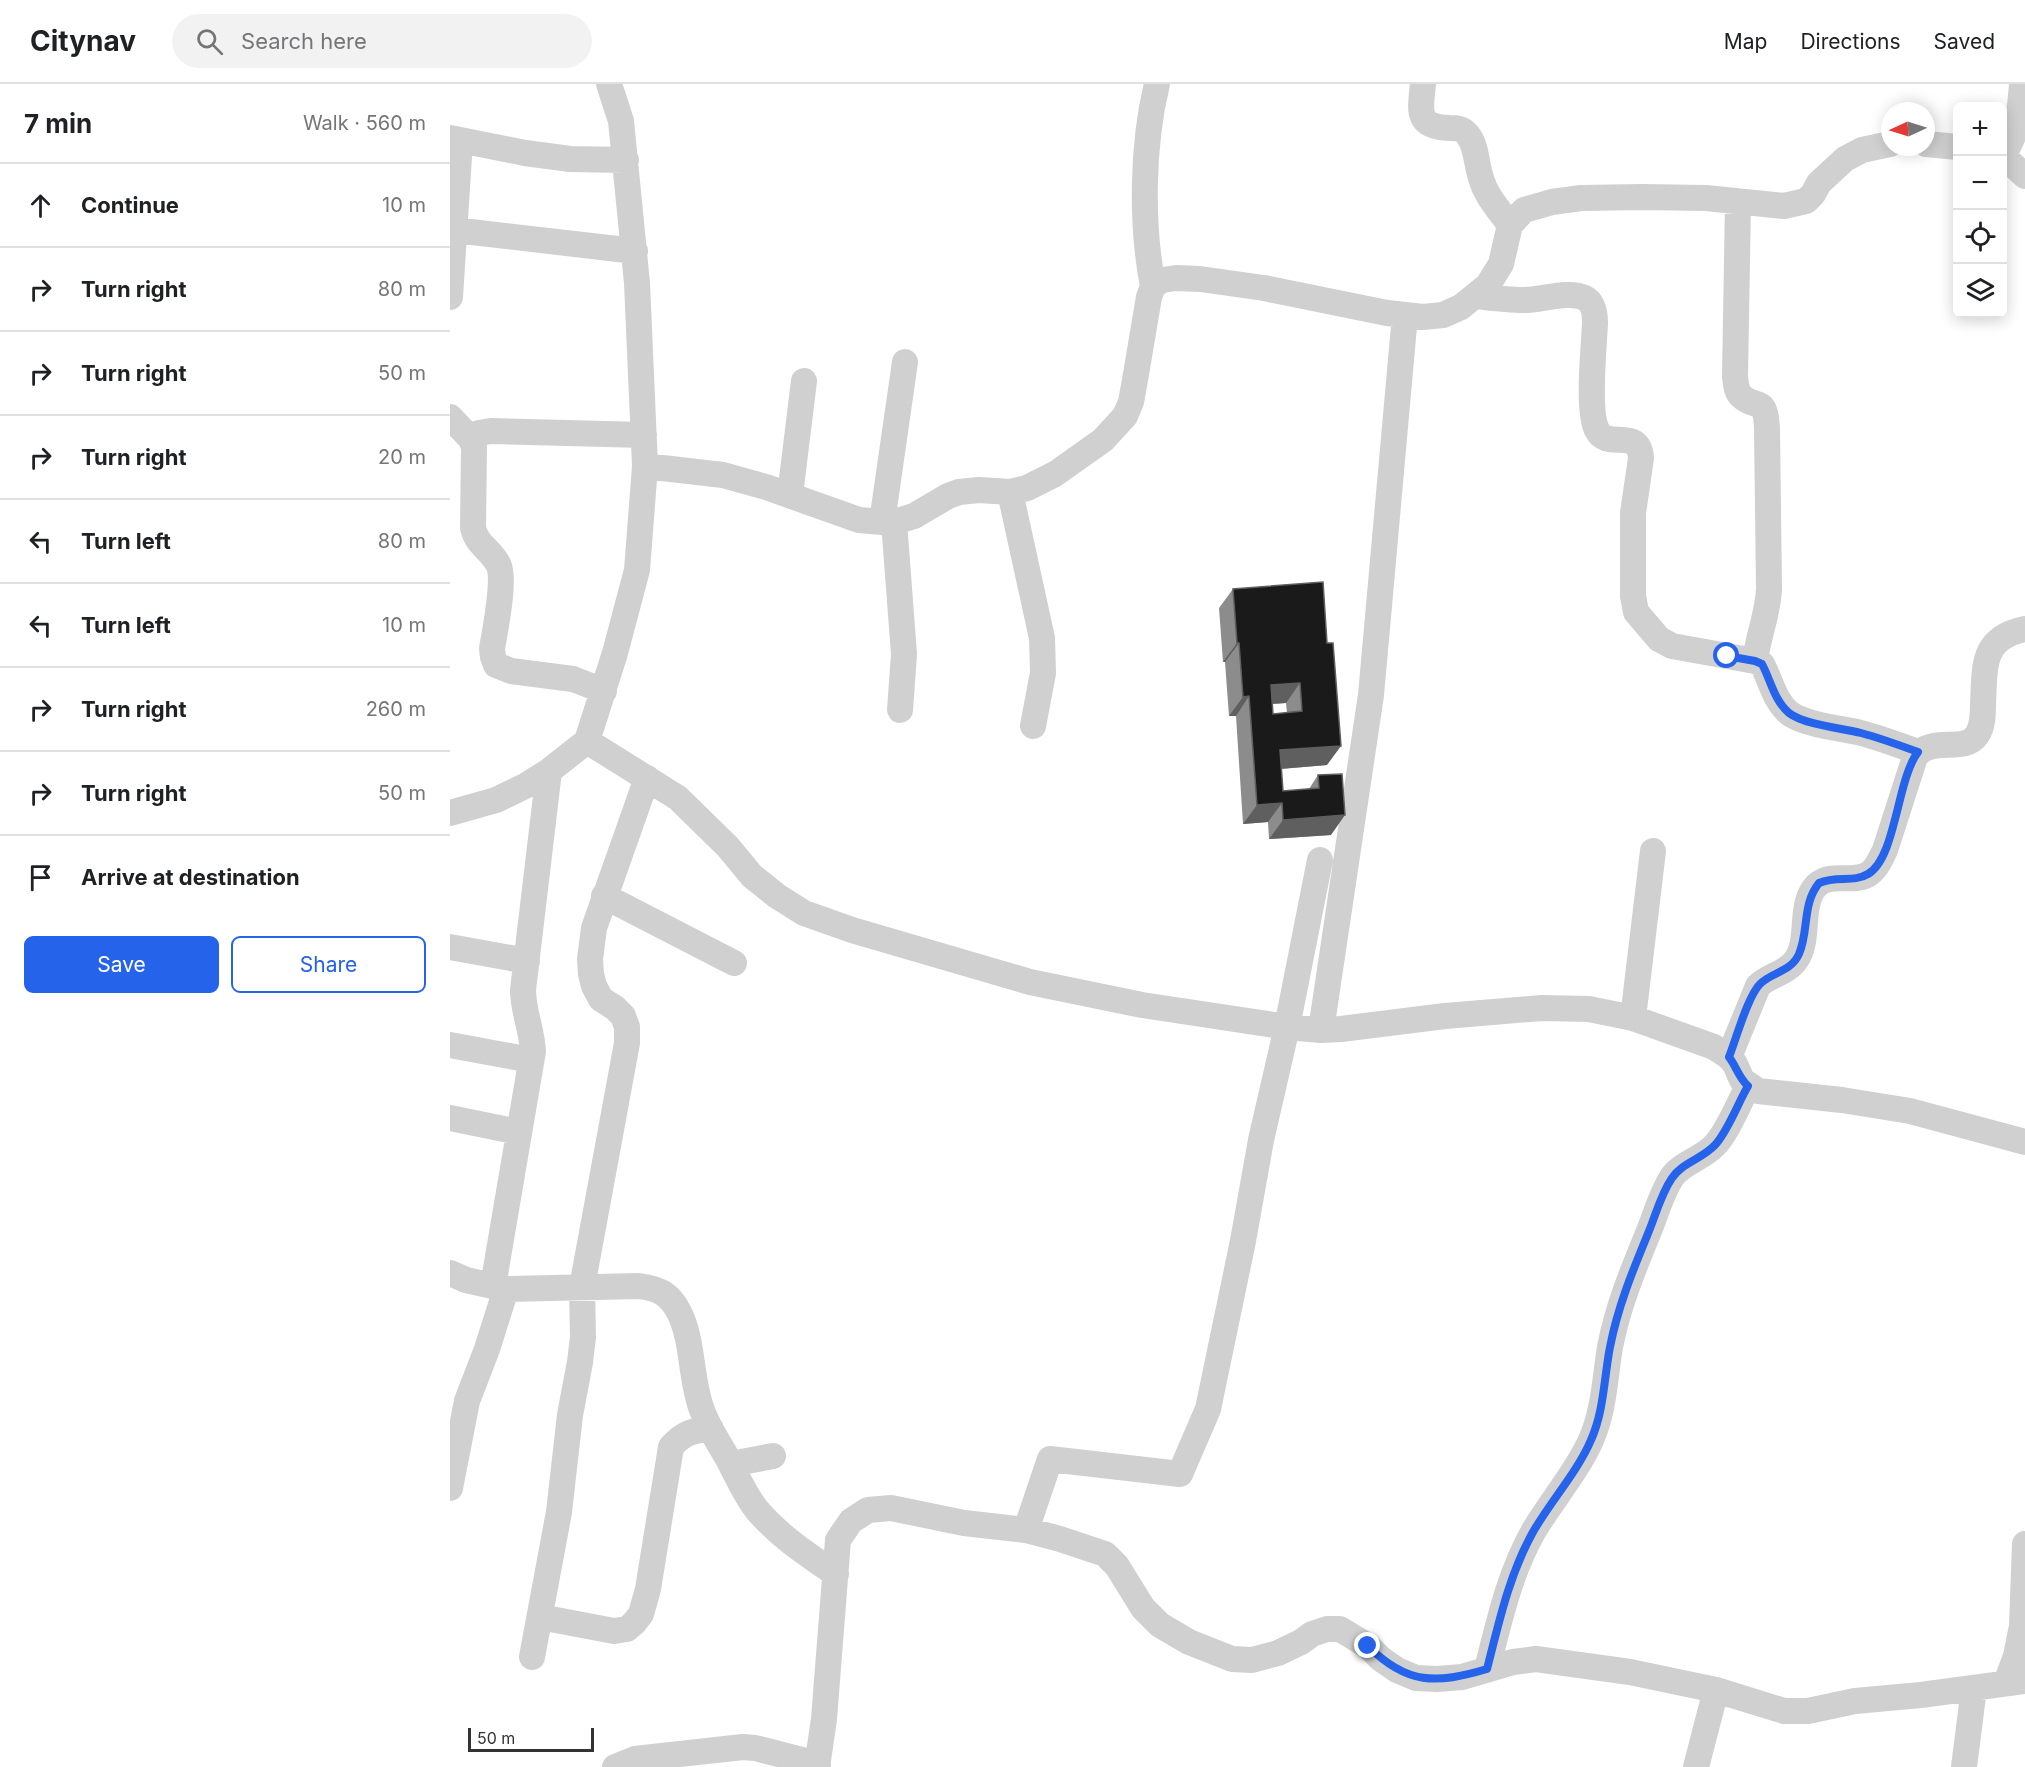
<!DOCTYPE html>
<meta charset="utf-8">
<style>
:root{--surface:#fff;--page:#f2f2f2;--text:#202124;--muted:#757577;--line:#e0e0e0;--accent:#2563eb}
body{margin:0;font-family:Inter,sans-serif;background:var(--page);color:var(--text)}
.controls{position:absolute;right:18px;top:18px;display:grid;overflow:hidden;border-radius:9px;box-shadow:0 3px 15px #0003}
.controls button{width:54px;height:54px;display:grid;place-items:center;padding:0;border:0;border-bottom:2px solid var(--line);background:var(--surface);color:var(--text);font:30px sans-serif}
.compass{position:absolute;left:1431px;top:18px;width:54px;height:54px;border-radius:50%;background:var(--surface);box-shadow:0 3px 15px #0003;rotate:266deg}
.scale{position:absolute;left:18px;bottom:15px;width:126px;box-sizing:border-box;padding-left:6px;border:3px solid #333;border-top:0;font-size:16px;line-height:21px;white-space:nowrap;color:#333;-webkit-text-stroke:4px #fff;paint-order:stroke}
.stop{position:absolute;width:18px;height:18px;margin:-14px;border:4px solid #2563eb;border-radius:50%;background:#fff}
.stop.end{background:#2563eb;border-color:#fff;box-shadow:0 2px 6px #0008}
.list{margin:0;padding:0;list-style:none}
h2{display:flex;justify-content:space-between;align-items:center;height:78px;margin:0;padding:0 24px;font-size:26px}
h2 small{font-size:20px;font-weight:400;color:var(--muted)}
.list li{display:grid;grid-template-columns:39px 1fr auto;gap:18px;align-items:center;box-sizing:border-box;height:84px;padding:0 24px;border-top:2px solid var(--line)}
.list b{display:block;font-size:22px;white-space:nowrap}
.list em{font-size:20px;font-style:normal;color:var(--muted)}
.actions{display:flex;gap:12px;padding:18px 24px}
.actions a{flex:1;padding:14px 0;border:2px solid var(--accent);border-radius:9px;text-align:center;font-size:21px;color:var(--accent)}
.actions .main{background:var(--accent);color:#fff}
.icon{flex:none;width:33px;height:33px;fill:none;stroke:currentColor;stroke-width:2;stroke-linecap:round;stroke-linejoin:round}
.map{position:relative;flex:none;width:1575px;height:1683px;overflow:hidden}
header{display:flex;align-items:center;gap:36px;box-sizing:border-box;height:84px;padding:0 30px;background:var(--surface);border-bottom:2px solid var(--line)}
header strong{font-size:28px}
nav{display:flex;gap:33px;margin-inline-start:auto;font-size:21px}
.search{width:420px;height:54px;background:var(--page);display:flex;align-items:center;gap:15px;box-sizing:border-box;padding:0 21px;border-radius:33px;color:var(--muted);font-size:22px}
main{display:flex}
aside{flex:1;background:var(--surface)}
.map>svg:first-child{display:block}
</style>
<header>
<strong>Citynav</strong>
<div class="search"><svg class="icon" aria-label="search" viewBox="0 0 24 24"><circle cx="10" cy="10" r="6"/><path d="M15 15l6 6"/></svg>Search here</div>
<nav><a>Map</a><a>Directions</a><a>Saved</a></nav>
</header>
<main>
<aside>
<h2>7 min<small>Walk · 560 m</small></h2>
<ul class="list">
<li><svg class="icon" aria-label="ahead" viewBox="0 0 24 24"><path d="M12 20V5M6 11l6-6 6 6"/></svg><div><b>Continue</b></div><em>10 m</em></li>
<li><svg class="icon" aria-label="right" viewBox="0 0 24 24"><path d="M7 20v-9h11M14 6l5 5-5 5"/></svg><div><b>Turn right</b></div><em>80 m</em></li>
<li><svg class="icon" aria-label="right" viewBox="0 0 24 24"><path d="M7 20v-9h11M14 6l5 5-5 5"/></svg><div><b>Turn right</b></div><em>50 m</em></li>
<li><svg class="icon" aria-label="right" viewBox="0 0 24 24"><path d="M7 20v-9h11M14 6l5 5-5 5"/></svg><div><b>Turn right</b></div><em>20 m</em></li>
<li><svg class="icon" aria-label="left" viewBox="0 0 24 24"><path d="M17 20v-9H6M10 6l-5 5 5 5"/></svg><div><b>Turn left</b></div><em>80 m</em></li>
<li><svg class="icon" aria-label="left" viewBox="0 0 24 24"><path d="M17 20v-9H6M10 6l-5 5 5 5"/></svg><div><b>Turn left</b></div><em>10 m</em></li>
<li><svg class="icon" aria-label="right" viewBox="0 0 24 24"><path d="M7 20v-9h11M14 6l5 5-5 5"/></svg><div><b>Turn right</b></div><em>260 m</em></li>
<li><svg class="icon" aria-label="right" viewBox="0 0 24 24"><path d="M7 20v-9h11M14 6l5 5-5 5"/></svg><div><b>Turn right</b></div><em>50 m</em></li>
<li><svg class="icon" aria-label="arrive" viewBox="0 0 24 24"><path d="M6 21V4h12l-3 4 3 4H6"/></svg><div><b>Arrive at destination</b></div></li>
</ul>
<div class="actions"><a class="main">Save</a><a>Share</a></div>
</aside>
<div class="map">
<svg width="1575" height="1683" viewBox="0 0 1575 1683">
<rect width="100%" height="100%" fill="#fff"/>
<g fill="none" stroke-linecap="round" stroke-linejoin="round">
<!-- minor -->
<path stroke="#d0d0d0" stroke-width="26" d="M973 0C970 28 966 43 1000 44 1006 44 1012 44 1017 50 1027 61 1026 80 1031 94 1036 112 1049 126 1060 141
M0 54 75 69 120 75 176 76
M1476 60 1508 63
M1552 71 1575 92
M1553 71C1568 50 1570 26 1572 0
M1288 118 1285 293C1286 299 1286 307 1291 312 1307 327 1315 310 1317 344L1319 505C1318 530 1308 552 1305 577
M4 146 185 167
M703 202C691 141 692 61 707 0
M1027 212C1043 214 1058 216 1074 216 1092 216 1118 206 1135 214 1144 219 1145 230 1145 239 1144 263 1137 327 1147 346 1157 367 1189 342 1191 374L1183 429V512L1186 528 1209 555 1222 562 1305 577 1312 580C1321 597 1324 616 1339 629 1355 641 1391 644 1411 649 1430 654 1449 661 1468 668
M0 213 10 57
M0 333 21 355 24 363 23 444C27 462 42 466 49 482 55 498 45 546 42 565L43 573 46 581 61 587 123 595 154 607
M21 355 29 349 41 347 194 351
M195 382 273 391 316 403 409 436 432 438H444L464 432 498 412 509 408 529 406 560 408 577 404 605 390 653 356 675 332 681 318 685 296 699 213 703 202 712 196 726 194 750 195 814 204 937 229 973 233 993 231 1011 223 1038 201 1051 180 1060 141 1074 126 1102 118 1131 114 1192 113 1256 114 1334 122 1356 117 1363 110 1369 99 1395 75 1412 66 1440 60
M560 408 592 554 593 589 583 642
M340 411 354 297
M432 438 455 278
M444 438 454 570 450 626
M137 657 228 714 278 763 302 792 327 812 354 829 402 846 580 898 692 921 837 943 871 946 891 945 995 932 1092 924 1139 925 1183 934 1264 963 1279 973 1285 980 1292 996 1308 1007 1392 1016 1460 1027 1575 1058
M0 729 46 716 75 702 99 687 137 657 165 569 187 486 195 382 187 199 171 37 159 0
M154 812 284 879
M0 863 77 877
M1183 934 1203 767
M871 946 921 611 955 231
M0 961 81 976
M1279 973 1308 902C1319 891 1336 890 1346 876 1361 855 1348 820 1367 801 1382 787 1405 801 1420 789 1427 784 1431 774 1435 766L1465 673C1481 651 1514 670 1527 651 1533 642 1533 630 1533 620 1535 582 1531 554 1575 545
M0 1034 69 1048
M0 1189 16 1196 56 1205 189 1202C209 1205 219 1209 229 1228 244 1258 240 1295 252 1326 258 1343 269 1359 278 1375 287 1392 295 1411 307 1426 329 1452 358 1471 386 1490
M43 1202 83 967C82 946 73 927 73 906L99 687
M281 1380 323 1372
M0 1404 17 1317 37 1265 56 1205
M576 1446 600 1375 730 1390 758 1325 793 1157 811 1056 837 943 870 776
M90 1533 164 1547 177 1545 184 1539 191 1530 198 1505 221 1363C233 1349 243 1346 261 1345
M82 1573 109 1428 120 1331 130 1278 133 1253 132 1203 177 959V943L173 932 165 924 151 915 144 902 141 890 140 875 144 844 197 694
M1037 1585C1049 1538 1059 1491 1083 1448 1100 1419 1128 1386 1141 1356 1154 1327 1155 1294 1160 1263 1168 1222 1183 1186 1199 1147 1206 1130 1211 1110 1222 1093 1233 1078 1252 1075 1265 1061 1278 1047 1289 1019 1298 1002
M1556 1599 1566 1572 1572 1542 1575 1460
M165 1683 185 1675 293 1663 305 1664 368 1680
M367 1683 374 1635 388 1456 401 1437 418 1426 441 1424 514 1439 576 1446 610 1455 655 1470 667 1482 693 1524 710 1541 739 1558 782 1575 802 1576 828 1569 851 1558 862 1550 877 1545H890L918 1562 931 1575 947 1586 966 1594 987 1595 1012 1593 1063 1578 1086 1575 1180 1588 1266 1606 1334 1627H1358L1405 1617 1471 1611 1575 1597
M1246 1683 1266 1606
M1514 1683 1524 1604"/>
</g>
<!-- wall -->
<path fill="#8c8c8c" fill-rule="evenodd" d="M873 498 877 681 831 685 833 707 859 705 868 691 881 751 819 755 818 738 793 740 786 632H779L775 578H773L769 524 783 505ZM836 619 837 629 823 630 822 620Z"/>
<!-- shaded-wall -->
<path fill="#5f5f5f" d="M787 559H789L775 578H773Z
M850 599 836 619 807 621 821 601Z
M799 612 786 632H779L793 613Z
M891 662 877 681 816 686 830 666Z
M832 719 818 738 793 740 807 721Z
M895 731 881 751 819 755 833 736Z"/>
<!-- building -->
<path fill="#1a1a1a" stroke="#5f5f5f" stroke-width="1.5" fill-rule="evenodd" d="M873 498 877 559H883L891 662 830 666 833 707 869 704 868 691 892 690 895 731 833 736 832 719 807 721 799 612 793 613 789 559H787L783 505ZM850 599 852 627 823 630 821 601Z"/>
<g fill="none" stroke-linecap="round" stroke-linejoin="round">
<!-- route -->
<path stroke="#2563eb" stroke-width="8" d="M918 1562C957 1601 986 1600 1037 1585 1049 1538 1059 1491 1083 1448 1100 1418 1128 1387 1141 1356 1154 1327 1154 1294 1160 1263 1168 1222 1183 1186 1199 1147 1206 1130 1211 1110 1222 1094 1233 1078 1252 1075 1265 1061 1278 1047 1288 1019 1298 1002 1289 994 1286 982 1279 973 1286 955 1298 912 1310 900 1322 888 1341 888 1349 870 1359 847 1352 820 1369 799 1387 791 1403 799 1418 790 1446 774 1447 695 1468 668 1449 661 1430 654 1411 649 1391 644 1355 641 1339 629 1324 616 1321 597 1312 580L1305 577 1277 572"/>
</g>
</svg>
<div class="controls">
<button>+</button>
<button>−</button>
<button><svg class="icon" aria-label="locate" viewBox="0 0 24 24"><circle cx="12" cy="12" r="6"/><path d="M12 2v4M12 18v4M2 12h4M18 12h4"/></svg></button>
<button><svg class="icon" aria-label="layers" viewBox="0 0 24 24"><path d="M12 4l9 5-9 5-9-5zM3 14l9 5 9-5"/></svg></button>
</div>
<svg class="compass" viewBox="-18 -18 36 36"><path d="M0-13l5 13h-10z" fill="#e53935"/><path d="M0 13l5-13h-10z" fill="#757577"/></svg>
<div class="scale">50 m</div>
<div class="stop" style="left:1277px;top:572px"></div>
<div class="stop end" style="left:918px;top:1562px"></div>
</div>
</main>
